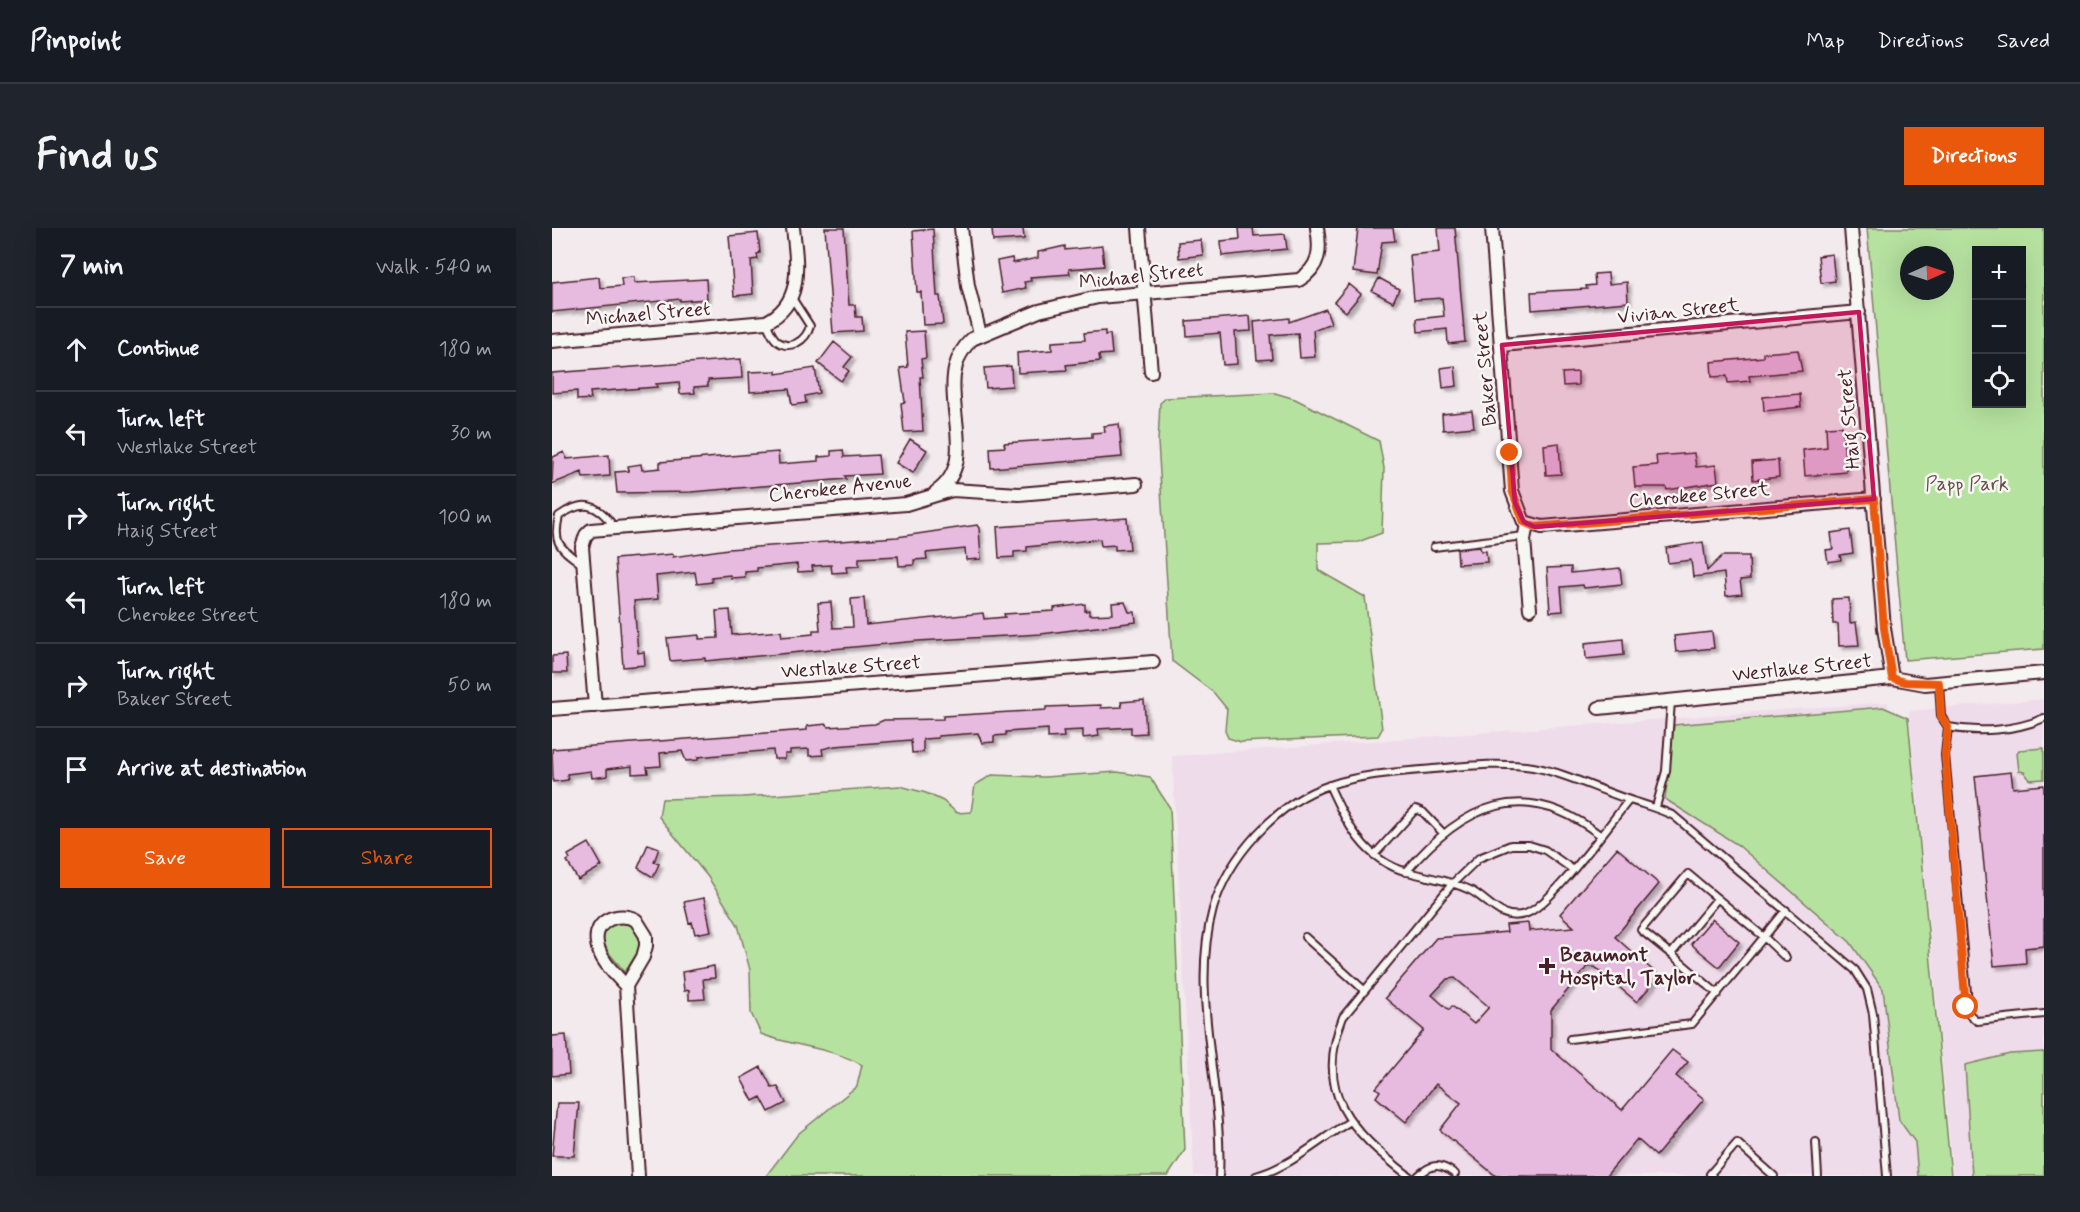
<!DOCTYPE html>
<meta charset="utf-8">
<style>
:root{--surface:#171b24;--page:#20242c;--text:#f1f3f6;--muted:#9ea1a6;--line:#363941;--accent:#ea580c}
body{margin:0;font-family:Mynerve,sans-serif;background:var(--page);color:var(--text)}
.controls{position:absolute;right:18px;top:18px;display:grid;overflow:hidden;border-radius:0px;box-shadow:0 6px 24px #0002}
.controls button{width:54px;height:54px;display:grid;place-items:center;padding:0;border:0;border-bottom:2px solid var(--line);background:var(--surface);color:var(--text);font:30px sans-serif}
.compass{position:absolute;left:1348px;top:18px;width:54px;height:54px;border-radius:50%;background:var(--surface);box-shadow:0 6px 24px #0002;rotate:87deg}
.stop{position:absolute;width:18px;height:18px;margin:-14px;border:4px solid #ea580c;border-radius:50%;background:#fff}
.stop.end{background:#ea580c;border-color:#fff;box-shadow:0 2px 6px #0008}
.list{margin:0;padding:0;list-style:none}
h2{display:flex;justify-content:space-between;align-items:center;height:78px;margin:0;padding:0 24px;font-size:26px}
h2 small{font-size:20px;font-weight:400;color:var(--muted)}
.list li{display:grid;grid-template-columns:39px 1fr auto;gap:18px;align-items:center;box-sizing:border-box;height:84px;padding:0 24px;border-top:2px solid var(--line)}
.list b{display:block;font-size:22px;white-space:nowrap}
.list p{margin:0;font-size:20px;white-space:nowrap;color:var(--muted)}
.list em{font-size:20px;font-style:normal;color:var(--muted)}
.actions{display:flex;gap:12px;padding:18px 24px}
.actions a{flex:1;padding:14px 0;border:2px solid var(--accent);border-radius:0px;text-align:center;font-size:21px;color:var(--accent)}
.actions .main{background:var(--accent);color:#fff}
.icon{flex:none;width:33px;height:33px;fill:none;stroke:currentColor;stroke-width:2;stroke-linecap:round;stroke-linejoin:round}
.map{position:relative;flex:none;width:1492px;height:948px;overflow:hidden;border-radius:0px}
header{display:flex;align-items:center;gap:36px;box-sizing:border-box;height:84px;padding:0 30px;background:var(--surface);border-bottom:2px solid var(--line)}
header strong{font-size:28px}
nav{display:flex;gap:33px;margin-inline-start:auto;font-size:21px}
.intro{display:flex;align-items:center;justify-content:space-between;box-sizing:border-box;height:144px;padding:0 36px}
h1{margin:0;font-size:42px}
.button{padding:15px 27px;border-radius:0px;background:var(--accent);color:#fff;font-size:21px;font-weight:700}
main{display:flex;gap:36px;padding:0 36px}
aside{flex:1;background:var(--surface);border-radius:0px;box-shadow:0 6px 24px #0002}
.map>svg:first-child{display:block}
</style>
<header>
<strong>Pinpoint</strong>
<nav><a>Map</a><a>Directions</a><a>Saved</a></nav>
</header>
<div class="intro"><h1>Find us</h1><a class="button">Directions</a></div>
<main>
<aside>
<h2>7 min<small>Walk · 540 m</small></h2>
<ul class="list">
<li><svg class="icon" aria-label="ahead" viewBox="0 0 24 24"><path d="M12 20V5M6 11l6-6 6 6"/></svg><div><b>Continue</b></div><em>180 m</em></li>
<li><svg class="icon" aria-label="left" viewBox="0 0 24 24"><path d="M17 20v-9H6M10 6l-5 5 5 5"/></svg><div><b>Turn left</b><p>Westlake Street</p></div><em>30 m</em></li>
<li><svg class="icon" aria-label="right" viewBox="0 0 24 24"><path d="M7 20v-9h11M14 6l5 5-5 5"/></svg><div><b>Turn right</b><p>Haig Street</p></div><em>100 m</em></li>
<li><svg class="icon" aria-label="left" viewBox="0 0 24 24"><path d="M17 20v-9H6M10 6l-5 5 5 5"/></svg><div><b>Turn left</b><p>Cherokee Street</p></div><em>180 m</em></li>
<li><svg class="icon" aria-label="right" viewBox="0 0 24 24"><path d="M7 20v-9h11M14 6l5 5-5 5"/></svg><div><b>Turn right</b><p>Baker Street</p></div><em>50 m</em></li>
<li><svg class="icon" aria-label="arrive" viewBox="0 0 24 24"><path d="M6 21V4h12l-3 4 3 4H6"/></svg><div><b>Arrive at destination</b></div></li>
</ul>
<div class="actions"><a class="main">Save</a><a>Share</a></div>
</aside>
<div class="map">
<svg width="1492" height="948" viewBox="0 0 1492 948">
<defs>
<filter id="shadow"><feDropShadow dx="3.5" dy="3.5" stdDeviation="1.5" flood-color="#0004"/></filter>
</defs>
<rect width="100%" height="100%" fill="#f3eaee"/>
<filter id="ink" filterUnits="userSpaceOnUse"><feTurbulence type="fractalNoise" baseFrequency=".0167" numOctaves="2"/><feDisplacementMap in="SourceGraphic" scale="12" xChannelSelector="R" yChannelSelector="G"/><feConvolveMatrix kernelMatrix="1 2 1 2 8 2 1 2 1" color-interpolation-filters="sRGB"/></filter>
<g filter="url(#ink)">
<!-- built -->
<path fill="#efdcea" d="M1492 471V948H1401L1357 483Z
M1336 474 1376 948H642L620 528Z"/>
<!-- green -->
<path fill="#b6e2a0" stroke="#808066" stroke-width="1.5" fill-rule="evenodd" d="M1315 0H1492V421L1353 432ZM1470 22V176H1424V22ZM1357 27H1393V63H1357Z
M723 165 743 171 827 213 832 240 830 305 806 314 766 315V342L813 369 830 501 826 508 689 514 676 510 673 502 675 481 662 465 620 433 606 214 608 175 614 170Z
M1331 479 1356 490 1399 948H1366L1363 914 1347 892 1331 761 1298 714 1186 617 1113 571 1122 497Z
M1492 520V551L1478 552 1472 544 1467 543 1465 525 1467 522Z
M565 544 598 549 618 580 633 922 616 948H214L246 906 305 858 310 837C279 819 242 819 209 806L199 785 198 742 186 697 156 649 107 589 110 571 191 569 348 558 374 565 391 573 405 585 419 584 423 557 440 547 492 549Z
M63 693 82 696 90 710 88 721 73 744 56 724 51 712 55 698Z
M1492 824V948H1420L1413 837 1458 826Z"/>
<!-- building -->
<path fill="#e7bbdf" stroke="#4a1f2b" stroke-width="1.5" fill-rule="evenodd" filter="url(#shadow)" d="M273 0H292L297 77H303L304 89H310L311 103 281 105Z
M440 0H471L472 11 441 13Z
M687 0H701L702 8 733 6 735 21 670 28 669 13 688 11Z
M806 0H841L843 13 830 14 825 47 801 44Z
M886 0H903L913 114 896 116 895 101 866 104 865 91 892 88 890 70 862 72 858 27 888 24Z
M381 1 385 68H388L391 96 371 97 369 64H365L361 3Z
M206 5 208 25 205 26 206 31 199 32 201 66 182 68 177 8Z
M649 12 651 27 627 30 626 14Z
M513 18V22L550 18 552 38 517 41 518 46 478 49 479 53 472 54 474 60 450 65 445 33 460 30 461 35 486 30V24Z
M1280 26 1283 53 1269 55 1266 28Z
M1056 45 1057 56 1075 54 1076 74 980 82 979 64 1035 61 1034 58 1043 57 1042 46Z
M47 49 48 60 70 58 69 50 82 49V55L154 51 155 71 128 73V71L0 84V54Z
M827 50 847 61 841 74 820 63Z
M797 56 809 66 794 84 782 74Z
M774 81 779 95 761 102 763 129 748 130 746 105 718 107 720 131 705 132 702 94 737 90V94Z
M698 88 699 103 683 104 685 136 671 137 668 105 635 108 634 93Z
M372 103 374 130 369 131 371 149H368L371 203 352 204 349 175 353 174 348 140 356 139 353 104Z
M553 103V107L558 106 560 126 547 127 548 133 514 137 515 142 466 145 465 125 500 122V114L533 112 532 105Z
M282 114 300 129 292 139 297 143 289 153 266 135Z
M1246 122 1250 143 1197 148 1198 153 1176 155 1175 148 1160 149 1159 134 1211 129V125Z
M189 131 190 150 156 152V158L142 159 143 165 128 166 127 154 104 156 105 159 38 164 39 171 25 172V163L0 165V145Z
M459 138 460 158 434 160 432 140Z
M903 138 905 158 891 160 889 140Z
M263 140 267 165 253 168 254 175 240 177 237 161 198 164 197 144 224 143V146Z
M1026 144V157L1011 158 1010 145Z
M1248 166 1249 179 1212 183 1211 169Z
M920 183 922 199 891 202 890 186Z
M567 196 570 229 439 240 438 220 453 219 452 215 540 209V205L553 204 552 198Z
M1290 198 1294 244 1253 248 1251 222 1275 219 1274 199Z
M358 211 375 222 361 245 344 235Z
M1007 215 1009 246 994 247 992 217Z
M291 222 292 229 326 227 328 246 293 248 294 251 139 264 65 265 63 244 77 243 76 238 89 236 90 242 108 240V234L226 224 227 236 266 233V229L279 228V223Z
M12 224 15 231 57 227 58 248 31 250 30 244 0 256 1 229Z
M1142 225 1144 239 1164 237 1166 254 1115 262 1114 259H1083L1081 239 1105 237 1104 228Z
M1226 232 1227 249 1201 252 1200 234Z
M575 290 578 321 563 322V317L549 318 548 311 475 319V323L462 324V329L447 330 445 299Z
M425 297 427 300 429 331 414 332 413 321 374 325 375 331 362 332V337L347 338 346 328 307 330V338L294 339 295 344 280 345 279 337 260 338 261 343 246 344 245 336 205 340V343L193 344V349L179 350 178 347 159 349 160 354 145 356 143 344 104 348 106 371 82 373 86 425 92 424 93 437 71 439 63 331 121 326V329L176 321 345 309Z
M1298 302 1301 325 1288 327 1289 332 1276 334 1274 322 1281 321 1279 305Z
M1151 314 1155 343 1170 328H1197L1198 351 1188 352 1190 366 1174 368 1172 345 1141 349 1139 332 1116 335 1114 320Z
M928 319 929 323H934L935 334 906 336 905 321Z
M1019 339V345L1068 340 1070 356 1032 360 1031 357 1009 359 1011 383 998 384 995 340Z
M312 370 314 397 431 385 432 391 453 389 452 386 502 383V380L533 376V383L537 382V387L561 386 560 375 573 374 577 384H583L584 394 489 406 366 413 153 433V430L118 433 115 410 147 407V411L166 410 164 383 178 382 180 407 229 403 230 409 261 406V402H268L266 375 279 374 281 400 301 399 299 371Z
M1297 370 1298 395 1304 394 1307 417 1287 418 1286 396H1281L1280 371Z
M1160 404 1162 420 1124 424 1122 408Z
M1071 411 1072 427 1034 431 1033 415Z
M14 427 15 445H0V428Z
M592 472 594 505 579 506V499L546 501 547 508 531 510V502L511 503 512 509 496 510V501L454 504V507L442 508V514L430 515 426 505 386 508V510L371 511V524L360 525 359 512 283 518 270 521 271 527 257 528V521L238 522V526H233V531H222L221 522 146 529V532L134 533 130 523 108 525 109 538 95 539 96 545 80 546V538L55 541V548L40 550 39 543 15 546 16 552 1 554 0 521 255 502V498L275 496 276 499 323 496 332 492 391 491V488L494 482V479L549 477V480L570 479 569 474Z
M1459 544 1461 560 1492 557V718L1473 720 1474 735 1442 738 1423 548Z
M37 615 50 638 26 652 15 633 18 631 16 627Z
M96 616 107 620 102 634 107 636 101 649 86 640Z
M1065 620 1107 656 1063 709 1107 748 1085 774 1043 739H1035L999 782V821L1070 882 1120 822 1136 834 1124 848 1152 871 1104 928 1085 911 1054 948H944L888 902 909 875 884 856 854 894 824 869 828 863 824 860 872 802 833 770 884 710 955 704 954 697 976 695 977 703 1022 699 1008 686ZM903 750 937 779 922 796 900 778 897 782 880 767 895 751Z
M152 670 159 703 143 706 140 694 137 695 132 674Z
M1160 691 1187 714 1167 739 1139 716Z
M162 738 163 750 151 751 153 771 137 772V762L132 763 130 744Z
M14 807 17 846 0 848V808Z
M209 839 220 860 226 859 234 875 217 884 209 869 201 873 189 850Z
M5 875H27L22 928H0Z"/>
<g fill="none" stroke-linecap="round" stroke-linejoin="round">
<!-- service casing -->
<g stroke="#4a1f2b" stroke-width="10">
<path id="service" d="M214 94C217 100 219 107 224 112 237 124 254 113 258 98L240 70
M882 319 972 308
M31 337C9 320 0 317 7 288 30 272 45 274 62 299
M1387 455 1389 488 1396 499C1426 505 1464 503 1492 490
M1396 499 1393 527 1417 786 1425 793 1492 786
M777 557C794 594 812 633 856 644 877 650 898 652 918 662 936 671 949 694 973 686 999 678 1057 596 1077 572
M1104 579 1114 543 1119 473
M822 627 864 581 871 584 891 605
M854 644C910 577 972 548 1048 607
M1165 671 1119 726 1089 702 1136 646 1212 709 1234 682
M753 709 812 762
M1119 726 1166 766
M1018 811 1140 796 1212 709 1234 730
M1264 914 1266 948
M667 948C672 860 637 768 661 681 676 629 725 574 778 557 811 546 847 544 881 541 914 538 948 534 981 539 1014 545 1044 561 1075 571 1092 577 1106 580 1122 588L1303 742 1315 761 1321 786 1335 948
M704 948C738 939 767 912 797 894
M857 948C799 903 761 865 791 789L901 655 927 630 959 617H977L993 622 1020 641
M866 948C880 935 888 935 903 946
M1160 948 1158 946 1185 915 1222 948"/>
</g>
<!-- minor casing -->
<g stroke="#4a1f2b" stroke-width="16">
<path id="minor" d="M409 0 416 58 428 106
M587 0 599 144
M940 0 960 263 972 294 990 299 1322 271
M1299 0 1332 400 1340 450
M0 113 214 94C252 75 245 36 241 0
M950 117 1307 84
M384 264C436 228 373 155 420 111L487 83 546 69 747 52C768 39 769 22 765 0
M975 296 972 312 978 381
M43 478 30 319 34 307 39 302 354 276 400 262 467 266 584 256
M1047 480 1340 450 1373 456 1492 445
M0 481 601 434
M74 758C63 746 47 731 45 715 41 692 67 683 84 692L94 708V718L91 729 74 758 86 948"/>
</g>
<!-- service -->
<use href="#service" stroke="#f6f6f2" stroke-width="6"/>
<!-- minor -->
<use href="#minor" stroke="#f6f6f2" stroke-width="12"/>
</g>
</g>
<g fill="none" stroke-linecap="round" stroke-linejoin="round" filter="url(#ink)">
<!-- route -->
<path stroke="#ea580c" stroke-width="8" d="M958 225 960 262 972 294 983 299 1322 271 1332 400 1340 450 1353 454 1387 455 1389 488 1396 499 1393 526 1414 779"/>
</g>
<!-- marked area -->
<path fill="#c2185b" fill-opacity="0.2" stroke="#c2185b" stroke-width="4.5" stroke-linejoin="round" d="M1307 84 1322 271 983 299 972 294 963 275 950 117Z"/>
<!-- markers -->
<path fill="#4a1f2b" stroke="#f6f6f2" stroke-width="2" d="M992 729h6v6h6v6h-6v6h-6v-6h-6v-6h6z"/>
<g text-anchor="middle" stroke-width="5" stroke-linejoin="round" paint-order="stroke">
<!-- street labels -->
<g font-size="20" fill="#4a1f2b" stroke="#f6f6f2">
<text transform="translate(589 47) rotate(-6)" y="7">Michael Street</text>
<text transform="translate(1126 82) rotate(-6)" y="7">Vivian Street</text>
<text transform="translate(96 85) rotate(-5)" y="7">Michael Street</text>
<text transform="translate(932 141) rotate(-95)" y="7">Baker Street</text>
<text transform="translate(1296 191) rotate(-95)" y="7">Haig Street</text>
<text transform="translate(288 259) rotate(-6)" y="7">Cherokee Avenue</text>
<text transform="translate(1147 266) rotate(-5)" y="7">Cherokee Street</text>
<text transform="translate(299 438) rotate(-4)" y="7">Westlake Street</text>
<text transform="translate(1250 439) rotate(-6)" y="7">Westlake Street</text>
</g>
<!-- park labels -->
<g font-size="20" fill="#655048" stroke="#f6f6f2">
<text x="1415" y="262">Papp Park</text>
</g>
<!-- poi labels -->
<g font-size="20" font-weight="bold" fill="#4a1f2b" stroke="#f6f6f2" text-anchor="start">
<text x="1008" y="733">Beaumont<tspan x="1008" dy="23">Hospital, Taylor</tspan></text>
</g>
</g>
</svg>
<div class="controls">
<button>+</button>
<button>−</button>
<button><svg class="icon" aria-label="locate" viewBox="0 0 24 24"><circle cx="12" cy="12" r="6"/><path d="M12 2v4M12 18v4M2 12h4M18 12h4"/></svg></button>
</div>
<svg class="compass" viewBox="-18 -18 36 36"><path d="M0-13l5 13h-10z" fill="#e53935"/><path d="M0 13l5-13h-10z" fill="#9ea1a6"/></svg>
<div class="stop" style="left:1414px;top:779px"></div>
<div class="stop end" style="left:958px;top:225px"></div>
</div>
</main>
